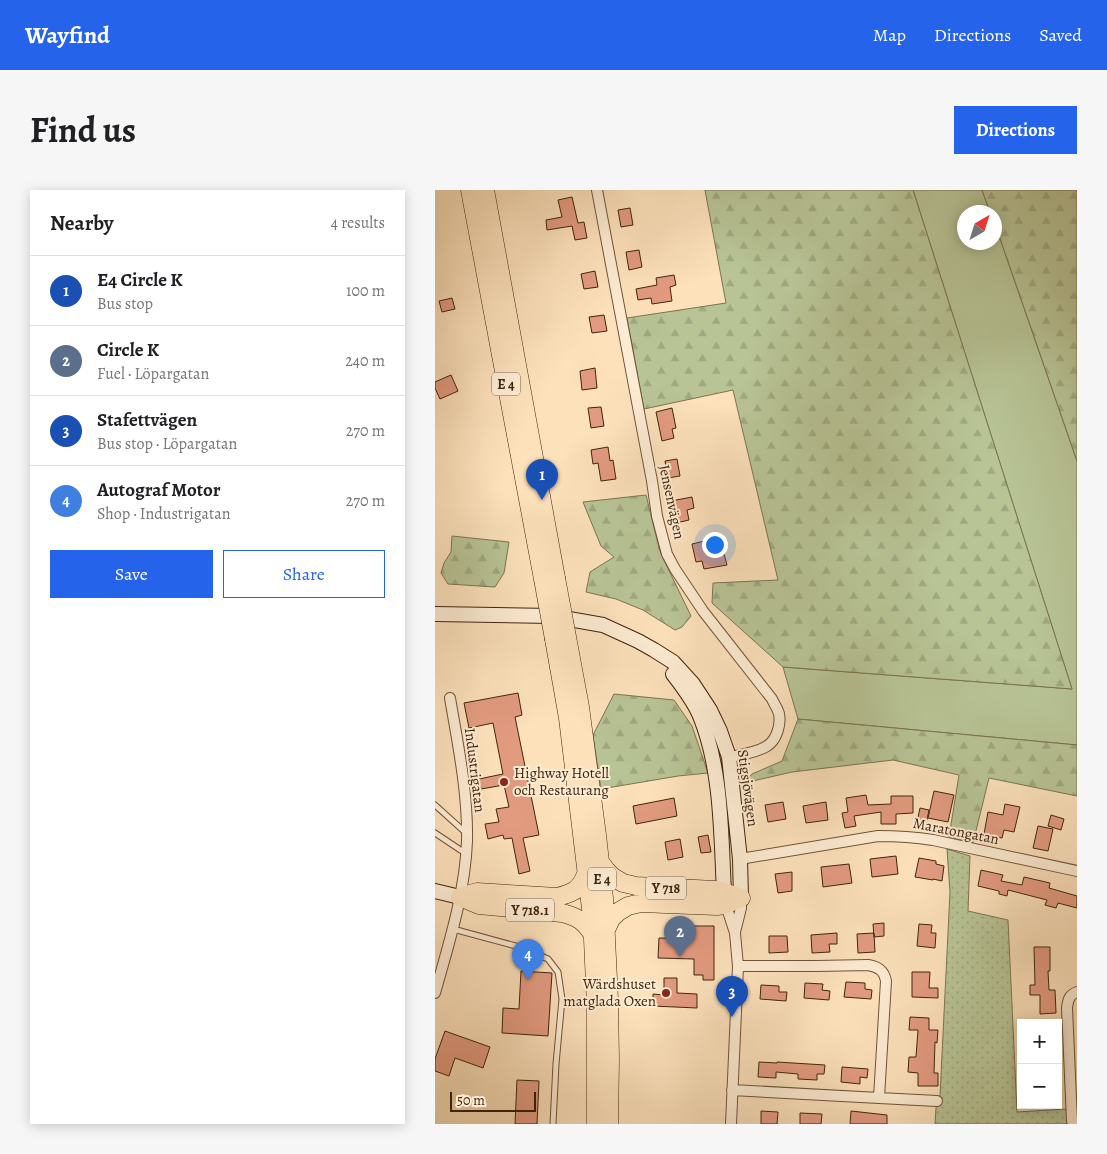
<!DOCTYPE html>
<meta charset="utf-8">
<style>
:root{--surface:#fff;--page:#f6f6f6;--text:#202124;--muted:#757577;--line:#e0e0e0;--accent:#2563eb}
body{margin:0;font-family:Alegreya,serif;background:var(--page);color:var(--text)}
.controls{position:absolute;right:15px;bottom:15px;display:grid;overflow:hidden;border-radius:0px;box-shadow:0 2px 12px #0003}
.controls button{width:45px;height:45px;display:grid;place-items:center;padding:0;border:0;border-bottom:1px solid var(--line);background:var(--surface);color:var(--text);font:25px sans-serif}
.compass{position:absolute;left:522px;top:15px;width:45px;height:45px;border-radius:50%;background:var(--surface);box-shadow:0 2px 12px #0003;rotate:39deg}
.scale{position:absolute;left:15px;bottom:12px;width:86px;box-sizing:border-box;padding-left:5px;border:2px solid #41240c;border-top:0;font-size:14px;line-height:18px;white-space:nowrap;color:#41240c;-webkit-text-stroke:4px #fdecd3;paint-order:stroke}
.you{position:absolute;left:279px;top:354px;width:18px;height:18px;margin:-12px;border:4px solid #fff;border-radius:50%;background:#1a73e8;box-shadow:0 0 0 8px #1a73e833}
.badge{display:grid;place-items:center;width:32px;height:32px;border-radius:50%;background:var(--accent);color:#fff;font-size:16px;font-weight:700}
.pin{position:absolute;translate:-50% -41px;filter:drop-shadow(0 1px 2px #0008)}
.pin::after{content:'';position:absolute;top:26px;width:18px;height:15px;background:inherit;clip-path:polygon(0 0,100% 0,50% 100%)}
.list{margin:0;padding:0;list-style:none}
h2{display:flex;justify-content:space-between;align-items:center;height:65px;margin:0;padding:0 20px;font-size:21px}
h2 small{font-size:16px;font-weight:400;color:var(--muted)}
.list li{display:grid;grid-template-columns:32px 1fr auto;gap:15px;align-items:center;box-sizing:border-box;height:70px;padding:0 20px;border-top:1px solid var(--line)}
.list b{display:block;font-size:19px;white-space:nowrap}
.list p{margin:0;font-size:16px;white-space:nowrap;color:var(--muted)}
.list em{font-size:16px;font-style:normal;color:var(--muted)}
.actions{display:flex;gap:10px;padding:15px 20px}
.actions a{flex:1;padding:11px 0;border:1px solid var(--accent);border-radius:0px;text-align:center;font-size:18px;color:var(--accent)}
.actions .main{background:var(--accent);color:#fff}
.map{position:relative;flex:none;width:642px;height:934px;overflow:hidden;border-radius:0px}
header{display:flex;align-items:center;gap:30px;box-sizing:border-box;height:70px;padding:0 25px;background:var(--accent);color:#fff}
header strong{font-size:24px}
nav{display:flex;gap:28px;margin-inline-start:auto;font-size:18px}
.intro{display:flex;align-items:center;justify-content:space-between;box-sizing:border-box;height:120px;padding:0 30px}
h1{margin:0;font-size:35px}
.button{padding:12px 22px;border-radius:0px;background:var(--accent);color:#fff;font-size:18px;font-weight:700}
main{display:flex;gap:30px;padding:0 30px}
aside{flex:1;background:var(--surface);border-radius:0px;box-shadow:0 2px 12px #0003}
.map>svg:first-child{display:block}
</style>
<header>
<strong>Wayfind</strong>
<nav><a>Map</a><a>Directions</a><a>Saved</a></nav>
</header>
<div class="intro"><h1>Find us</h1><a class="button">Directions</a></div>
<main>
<aside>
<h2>Nearby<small>4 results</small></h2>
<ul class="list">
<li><span class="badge" style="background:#1a4fb4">1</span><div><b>E4 Circle K</b><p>Bus stop</p></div><em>100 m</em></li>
<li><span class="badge" style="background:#5c6f8a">2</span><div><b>Circle K</b><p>Fuel · Löpargatan</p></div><em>240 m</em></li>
<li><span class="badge" style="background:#1a4fb4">3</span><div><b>Stafettvägen</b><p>Bus stop · Löpargatan</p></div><em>270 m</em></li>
<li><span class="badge" style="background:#3f7fe0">4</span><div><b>Autograf Motor</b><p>Shop · Industrigatan</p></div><em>270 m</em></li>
</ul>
<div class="actions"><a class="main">Save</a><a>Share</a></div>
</aside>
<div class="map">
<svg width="642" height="934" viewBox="0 0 642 934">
<defs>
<pattern id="forest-firs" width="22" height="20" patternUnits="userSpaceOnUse" patternTransform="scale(1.25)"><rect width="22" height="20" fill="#b8c496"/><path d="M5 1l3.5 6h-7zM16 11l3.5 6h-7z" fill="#9fa880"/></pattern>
<pattern id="park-dots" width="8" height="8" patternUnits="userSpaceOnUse" patternTransform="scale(1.25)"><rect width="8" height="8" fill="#b8c496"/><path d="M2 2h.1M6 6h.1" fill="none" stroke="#9fa880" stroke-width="1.8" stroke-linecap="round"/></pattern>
</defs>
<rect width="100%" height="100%" fill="#fce1bb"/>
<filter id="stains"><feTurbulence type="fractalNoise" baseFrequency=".004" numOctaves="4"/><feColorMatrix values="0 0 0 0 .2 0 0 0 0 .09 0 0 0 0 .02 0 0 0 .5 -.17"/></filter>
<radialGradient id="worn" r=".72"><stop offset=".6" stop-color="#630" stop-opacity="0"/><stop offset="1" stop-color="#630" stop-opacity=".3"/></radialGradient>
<!-- grass -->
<path fill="#b8c496" stroke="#7c7451" d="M478 0H547L555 22H530V52H560V34L642 271V555L363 529 348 477 637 499Z"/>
<!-- forest -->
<path fill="url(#forest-firs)" stroke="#7c7451" d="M270 0H478L637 499 348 477 277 413 278 393 343 390 298 200 209 219 192 128 291 113Z
M547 0H642V271L560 34V22H555Z
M211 305 225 362 256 426 247 437 240 440 208 420 181 409 151 402 155 382 179 367 166 356 148 312Z
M17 346 74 352 69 383 60 397 13 394 6 383 9 373 16 362Z
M179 504 239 510 257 536 273 583 243 586 166 599 158 545Z
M363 529 642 555V606L554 588 538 653 514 647 524 585 458 570 357 582 309 593 317 584 347 571Z"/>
<!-- park -->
<path fill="url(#park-dots)" stroke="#7c7451" d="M512 659 535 666 533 721 573 730 582 922 631 919 633 934H500L501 918 505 906 515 702Z"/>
<!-- building -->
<path fill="#e39b80" stroke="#41240c" d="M137 7 143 33 149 32 152 48 140 50 137 36 112 40 111 30 127 27 123 10Z
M195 18 198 35 186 37 183 20Z
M204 60 207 77 194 80 191 62Z
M160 81 163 97 149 99 146 84Z
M239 85 241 95 235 97 237 111 217 114 216 108 203 110 201 99 222 95 221 88Z
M17 108 20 119 7 122 4 111Z
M169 125 172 141 157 143 154 127Z
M160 178 162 198 147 200 145 181Z
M16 185 23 201 5 209 0 198V192Z
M166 217 169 236 156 238 153 218Z
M237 218 241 238 237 239 239 248 227 251 221 222Z
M173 257 175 271 178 270 181 289 166 291 163 273 158 274 156 260Z
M242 269 245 286 233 288 230 271Z
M257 307 259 318 252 320 254 330 241 333 236 311Z
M274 350 275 357 281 356 283 365 289 364 292 375 269 379 267 371 261 372 257 354Z
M83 503 87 525 80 527 104 645 88 648 95 681 84 684 77 648 69 649 68 645 53 649 50 634 64 632 61 619 74 617 69 595 46 599 44 589 68 584 58 533 34 538 29 513Z
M499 601 519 605 513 632 493 628Z
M431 605 433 615 456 614V606H478V623L461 624V634H446V622L419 626 421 636 410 638 407 623 413 622 411 608Z
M239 608 242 626 201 634 198 616Z
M348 612 351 629 333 632 330 615Z
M391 612 393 630 371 633 368 616Z
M570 614 585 617 579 642 569 640 567 648 549 644 553 622 568 625Z
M485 618 494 620 490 639 481 637Z
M616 625 629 629 626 640 613 636Z
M603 636 618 639 613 661 598 658Z
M273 645 276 662 266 663 263 647Z
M245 649 248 667 233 670 230 652Z
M461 666 463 684 437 687 435 669Z
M484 668 501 671V674L509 676 507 691 498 689V690L480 687Z
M414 674 417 693 388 697 386 677Z
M546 680 568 685 566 691 587 695 589 687 615 693 614 698 642 706V718L623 713 621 718 610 715 612 710 573 700 572 706 564 704V701L543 696Z
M357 682V701L343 703 340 684Z
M449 733V746L439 747 438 734Z
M484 734 497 735 496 743H501L500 758 482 756Z
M259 736H279V790H268V785H259V769L223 768 224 748 259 749Z
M402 743V754H394L395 762 377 763 376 745Z
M439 743 440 762 423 763 422 744Z
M334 746H352L353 762 334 763Z
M599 757H615V781H613L614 800H620L621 823 605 824V805H595V795H600Z
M86 781 117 783 113 846 67 843 68 818 84 819Z
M477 782H495L494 798H503V808L477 807Z
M229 788H242V803L262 804V818L218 816V804L229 805Z
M411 792 430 793V799L437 800 436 809 409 807Z
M370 793 388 794 387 800 395 801 394 810 369 808Z
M326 795 344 796V802H352L351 811 325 809Z
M475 827 494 828V840H503L502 853 500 852 499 883H503V896H483V883L473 882 474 867H481L483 840H474Z
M10 841 55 857 48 878 20 868 14 886 0 881V869Z
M324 872 342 873V872L390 875 389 884H382V890L363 889V884L341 882V888L323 887Z
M407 877 433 879 432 888 425 887V894L406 892Z
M82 890 104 891 102 934H80Z
M326 921 343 922 342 934H326Z
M416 921 452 925V934H415Z
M365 923 387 924 386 934H365Z"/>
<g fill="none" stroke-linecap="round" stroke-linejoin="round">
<!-- lane casing -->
<g stroke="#705338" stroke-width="7">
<path id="lane" d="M0 615 31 643
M0 643 30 663
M18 739 88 758 113 769 123 782 127 809 121 874 118 934"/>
</g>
<!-- street casing -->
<g stroke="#705338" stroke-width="12">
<path id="street" d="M162 0 217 291 222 326 228 349 232 364 240 379 268 421 337 509C339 514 343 519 344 524 346 534 342 550 332 556 323 562 306 565 294 567
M305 669 443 646C462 646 479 647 498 650L642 681
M290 712 300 743 303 776 296 934
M300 742 306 718V708
M642 802C634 805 633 810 632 818L637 931H642
M0 803C14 753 30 703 32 651 33 603 23 555 15 508
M297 900 444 908 451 791C449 780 443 777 433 775L381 776H303
M444 908 502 911"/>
</g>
<!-- secondary casing -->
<g stroke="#41240c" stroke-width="16">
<path id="secondary" d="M0 424 117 426 168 435 203 451 219 460 238 472 258 494 275 520 285 541 294 567 305 669 306 708
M238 484C248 497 259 511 265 526 287 580 286 645 289 702
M0 701 25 707"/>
</g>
<!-- highway casing -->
<g stroke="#41240c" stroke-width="19">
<path id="highway" d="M35 0 108 389
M50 0 121 388
M132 447 145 517 162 645 169 708 174 810 175 870 174 934
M119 449 133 528 157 727 161 816V934
M165 672 171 680 178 687 188 693 201 696 280 700 289 702 306 708
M25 707 44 715 127 723C143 727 149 731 158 745
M25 707 42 702 122 707C138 703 145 700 151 684
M170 742 176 729 183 722 193 716 206 713 282 716 290 715 306 708"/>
</g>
<!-- lane -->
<use href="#lane" stroke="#fdecd3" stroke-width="5"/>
<!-- street -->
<use href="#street" stroke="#fdecd3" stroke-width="10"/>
<!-- secondary -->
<use href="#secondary" stroke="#fdecd3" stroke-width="14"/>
<!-- highway -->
<use href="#highway" stroke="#fce1bb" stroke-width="18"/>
<!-- highway-bridge casing -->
<g stroke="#41240c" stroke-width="19" stroke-linecap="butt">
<path id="highway-bridge" d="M121 388 132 447
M108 389 119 449"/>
</g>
<!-- highway-bridge -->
<use href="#highway-bridge" stroke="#fce1bb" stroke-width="18"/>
</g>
<!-- markers -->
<g fill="#8f2418" stroke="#fdecd3" stroke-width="2">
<circle cx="69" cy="592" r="5"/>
<circle cx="231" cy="803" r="5"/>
</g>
<g text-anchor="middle" stroke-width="4" stroke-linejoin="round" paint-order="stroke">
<!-- shield labels -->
<g fill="#fdecd3" stroke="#796048" stroke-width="1">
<rect x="57" y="182.5" width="28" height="23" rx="4"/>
<rect x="153" y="677.5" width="28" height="23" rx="4"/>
<rect x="211" y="686.5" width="40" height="23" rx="4"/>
<rect x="71" y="708.5" width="48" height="23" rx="4"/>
</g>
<g font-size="14" font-weight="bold" fill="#41240c">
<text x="71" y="199">E 4</text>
<text x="167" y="694">E 4</text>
<text x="231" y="703">Y 718</text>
<text x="95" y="725">Y 718.1</text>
</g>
<!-- street labels -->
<g font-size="15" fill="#41240c" stroke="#fdecd3">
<text transform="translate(237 312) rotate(78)" y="5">Jensenvägen</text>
<text transform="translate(40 580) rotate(83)" y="5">Industrigatan</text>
<text transform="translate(313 598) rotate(82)" y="5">Stigsjövägen</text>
<text transform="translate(521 641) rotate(11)" y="5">Maratongatan</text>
</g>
<!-- poi labels -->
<g font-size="15" fill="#41240c" stroke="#fdecd3" text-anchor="start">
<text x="79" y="588">Highway Hotell<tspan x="79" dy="17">och Restaurang</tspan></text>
<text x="221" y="799" text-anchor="end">Wärdshuset<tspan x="221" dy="17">matglada Oxen</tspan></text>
</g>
</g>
<rect width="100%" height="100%" filter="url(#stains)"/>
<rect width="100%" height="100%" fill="url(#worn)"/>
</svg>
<div class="controls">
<button>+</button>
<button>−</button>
</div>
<svg class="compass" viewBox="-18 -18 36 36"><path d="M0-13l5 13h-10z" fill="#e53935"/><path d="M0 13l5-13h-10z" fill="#757577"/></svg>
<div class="scale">50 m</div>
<div class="you"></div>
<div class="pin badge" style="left:107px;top:310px;background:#1a4fb4">1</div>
<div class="pin badge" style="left:245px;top:767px;background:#5c6f8a">2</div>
<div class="pin badge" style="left:297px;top:827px;background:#1a4fb4">3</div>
<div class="pin badge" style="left:93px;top:790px;background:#3f7fe0">4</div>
</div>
</main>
